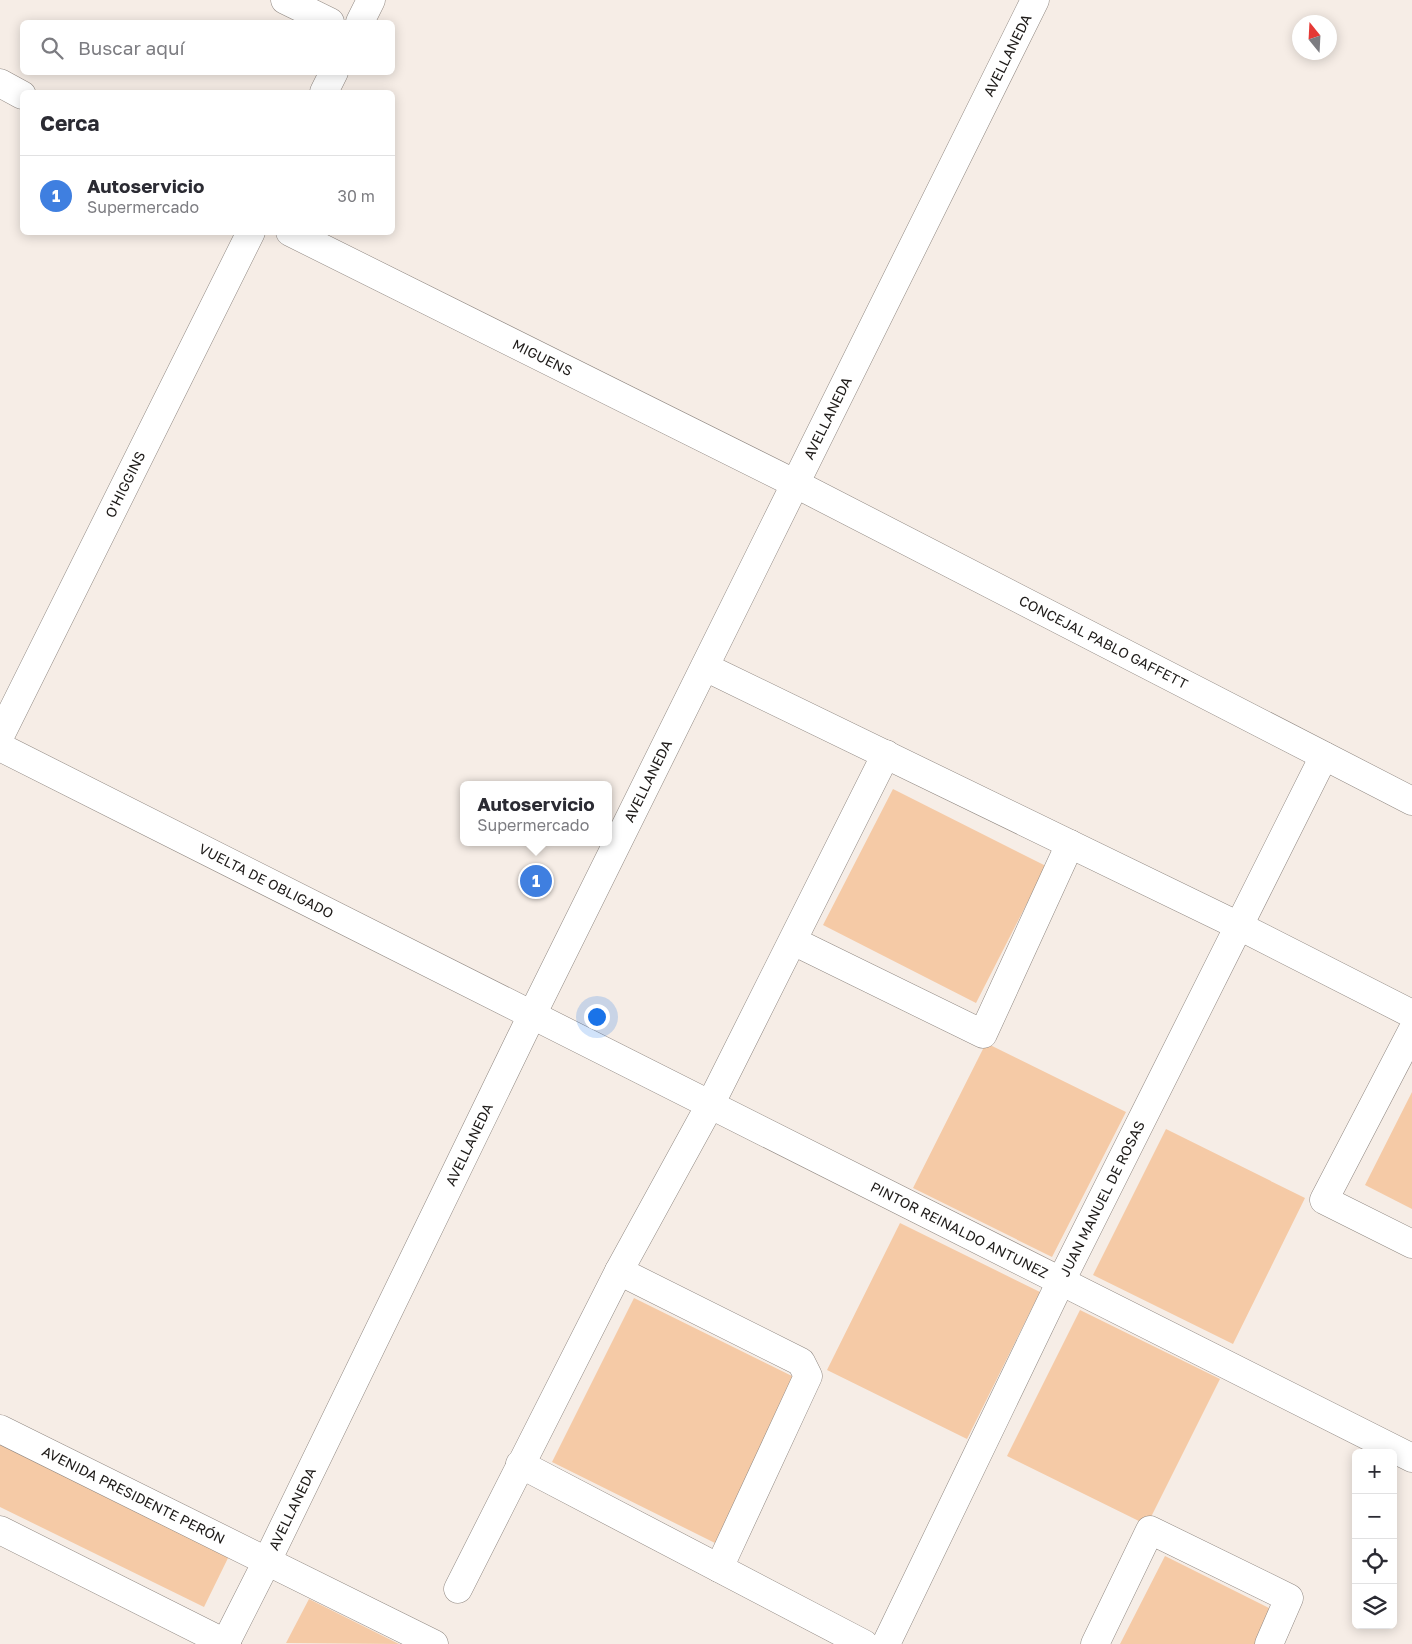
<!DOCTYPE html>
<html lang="es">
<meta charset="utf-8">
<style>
:root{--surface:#fff;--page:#f2f2f3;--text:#2b2b33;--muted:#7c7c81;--line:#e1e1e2;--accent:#7c3aed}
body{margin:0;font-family:"Golos Text",sans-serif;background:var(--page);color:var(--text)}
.controls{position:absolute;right:15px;bottom:15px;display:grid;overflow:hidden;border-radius:8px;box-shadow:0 2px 12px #0003}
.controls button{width:45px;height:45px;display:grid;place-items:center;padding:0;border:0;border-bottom:1px solid var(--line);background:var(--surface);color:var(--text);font:25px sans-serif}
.compass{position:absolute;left:1292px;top:15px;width:45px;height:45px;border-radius:50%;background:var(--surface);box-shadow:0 2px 12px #0003;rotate:342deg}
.you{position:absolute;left:596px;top:1016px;width:18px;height:18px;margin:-12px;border:4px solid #fff;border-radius:50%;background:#1a73e8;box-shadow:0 0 0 8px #1a73e833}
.badge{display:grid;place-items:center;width:32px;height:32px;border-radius:50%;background:var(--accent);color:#fff;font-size:16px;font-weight:700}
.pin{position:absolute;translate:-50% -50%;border:2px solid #fff;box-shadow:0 1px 5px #0006}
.popup{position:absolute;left:460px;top:781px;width:152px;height:65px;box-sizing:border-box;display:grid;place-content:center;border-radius:8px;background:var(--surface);filter:drop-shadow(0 1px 4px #0005);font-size:16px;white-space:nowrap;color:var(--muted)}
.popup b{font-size:19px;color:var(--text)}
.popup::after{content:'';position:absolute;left:50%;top:100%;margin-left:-10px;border:10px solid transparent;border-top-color:var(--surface)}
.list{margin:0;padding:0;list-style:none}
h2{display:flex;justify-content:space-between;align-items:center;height:65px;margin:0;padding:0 20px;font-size:21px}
h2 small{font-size:16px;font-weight:400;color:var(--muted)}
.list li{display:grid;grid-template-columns:32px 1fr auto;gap:15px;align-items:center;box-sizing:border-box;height:80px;padding:0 20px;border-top:1px solid var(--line)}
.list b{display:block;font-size:19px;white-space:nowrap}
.list p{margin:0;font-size:16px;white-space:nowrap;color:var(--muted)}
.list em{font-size:16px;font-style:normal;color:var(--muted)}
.icon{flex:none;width:28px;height:28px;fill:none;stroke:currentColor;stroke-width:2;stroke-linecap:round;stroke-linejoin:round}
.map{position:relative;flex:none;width:1412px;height:1644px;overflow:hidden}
.search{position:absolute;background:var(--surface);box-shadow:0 2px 12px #0003;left:20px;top:20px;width:375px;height:55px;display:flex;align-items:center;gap:12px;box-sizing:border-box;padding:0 18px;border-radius:8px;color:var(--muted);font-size:19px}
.panel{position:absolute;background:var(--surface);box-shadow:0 2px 12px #0003;left:20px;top:90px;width:375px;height:145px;border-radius:8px}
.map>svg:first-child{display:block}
</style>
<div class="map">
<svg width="1412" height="1644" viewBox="0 0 1412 1644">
<rect width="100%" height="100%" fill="#f6ede6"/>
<!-- green -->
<path fill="#f5caa6" d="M893 789 1046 866 976 1003 823 925Z
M986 1043 1126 1112 1052 1257 913 1188Z
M1412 1092V1209L1365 1185Z
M1166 1129 1305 1198 1233 1344 1093 1275Z
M900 1223 1040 1292 967 1439 827 1370Z
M634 1298 796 1378 715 1543 552 1462Z
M1080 1310 1220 1379 1147 1525 1007 1456Z
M0 1444 229 1556 204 1607 0 1507Z
M1165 1556 1273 1610 1255 1644H1120Z
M309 1599 399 1644 286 1643Z"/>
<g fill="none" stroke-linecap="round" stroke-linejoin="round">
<!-- minor casing -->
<g stroke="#908882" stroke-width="29">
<g id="minor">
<path d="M285 0 330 22"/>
<path d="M360 22 371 0"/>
<path d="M0 83 22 95"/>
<path d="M324 92 334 72"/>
<path id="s1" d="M290 232 796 484 1412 801"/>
<path d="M705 667 1239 926 1412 1014"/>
<path id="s2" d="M0 736 251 232"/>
<path id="s3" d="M0 747 1412 1458"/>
<path d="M793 941 983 1034 1070 844"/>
<path d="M1412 1031 1324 1200 1412 1244"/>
<path d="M619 1271 801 1362 808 1376 719 1568"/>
<path d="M520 1464 864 1644"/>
<path d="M458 1589 619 1271 710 1105 886 754"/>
<path id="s4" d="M886 1644 1061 1281 1324 756"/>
<path d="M1095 1644 1150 1530 1289 1598 1269 1644"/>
</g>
</g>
<!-- tertiary casing -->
<g stroke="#908882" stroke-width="29">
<g id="tertiary">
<path id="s5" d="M0 1429 434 1644"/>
<path d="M0 1530 227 1644"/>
<path id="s6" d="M225 1644 267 1561 532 1015 1035 0"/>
</g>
</g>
<!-- minor -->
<use href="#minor" stroke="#fff" stroke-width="28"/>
<!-- tertiary -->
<use href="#tertiary" stroke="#fff" stroke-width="28"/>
</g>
<g text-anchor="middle" stroke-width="4" stroke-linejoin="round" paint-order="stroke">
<!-- street labels -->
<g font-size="14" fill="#1e1b19" stroke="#f6ede6">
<text dy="5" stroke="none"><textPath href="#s6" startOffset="1771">AVELLANEDA</textPath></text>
<text dy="5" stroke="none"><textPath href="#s1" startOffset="282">MIGUENS</textPath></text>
<text dy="5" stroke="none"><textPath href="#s6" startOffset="1366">AVELLANEDA</textPath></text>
<text dy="5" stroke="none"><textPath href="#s2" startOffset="281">O'HIGGINS</textPath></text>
<text dy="5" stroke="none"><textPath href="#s1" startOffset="911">CONCEJAL PABLO GAFFETT</textPath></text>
<text dy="5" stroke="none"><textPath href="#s6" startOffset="961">AVELLANEDA</textPath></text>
<text dy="5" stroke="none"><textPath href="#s3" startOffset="298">VUELTA DE OBLIGADO</textPath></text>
<text dy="5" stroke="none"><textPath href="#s6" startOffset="556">AVELLANEDA</textPath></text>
<text dy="5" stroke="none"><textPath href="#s4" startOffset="495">JUAN MANUEL DE ROSAS</textPath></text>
<text dy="5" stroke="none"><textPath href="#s3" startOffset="1074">PINTOR REINALDO ANTUNEZ</textPath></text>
<text dy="5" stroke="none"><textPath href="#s5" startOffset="149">AVENIDA PRESIDENTE PERÓN</textPath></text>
<text dy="5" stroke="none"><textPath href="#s6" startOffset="151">AVELLANEDA</textPath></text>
</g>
</g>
</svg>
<div class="controls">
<button>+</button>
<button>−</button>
<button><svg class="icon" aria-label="locate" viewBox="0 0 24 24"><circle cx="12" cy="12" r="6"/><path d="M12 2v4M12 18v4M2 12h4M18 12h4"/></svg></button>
<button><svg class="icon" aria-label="layers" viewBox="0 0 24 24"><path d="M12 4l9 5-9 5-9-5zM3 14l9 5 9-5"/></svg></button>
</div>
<svg class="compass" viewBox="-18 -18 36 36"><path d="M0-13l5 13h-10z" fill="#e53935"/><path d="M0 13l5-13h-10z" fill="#7c7c81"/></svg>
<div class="you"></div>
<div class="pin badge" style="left:536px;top:881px;background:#3f7fe0">1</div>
<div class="popup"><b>Autoservicio</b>Supermercado</div>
<div class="search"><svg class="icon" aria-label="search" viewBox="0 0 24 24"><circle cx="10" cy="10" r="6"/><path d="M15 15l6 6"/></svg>Buscar aquí</div>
<section class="panel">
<h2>Cerca<small></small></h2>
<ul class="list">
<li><span class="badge" style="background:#3f7fe0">1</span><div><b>Autoservicio</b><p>Supermercado</p></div><em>30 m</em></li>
</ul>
</section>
</div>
